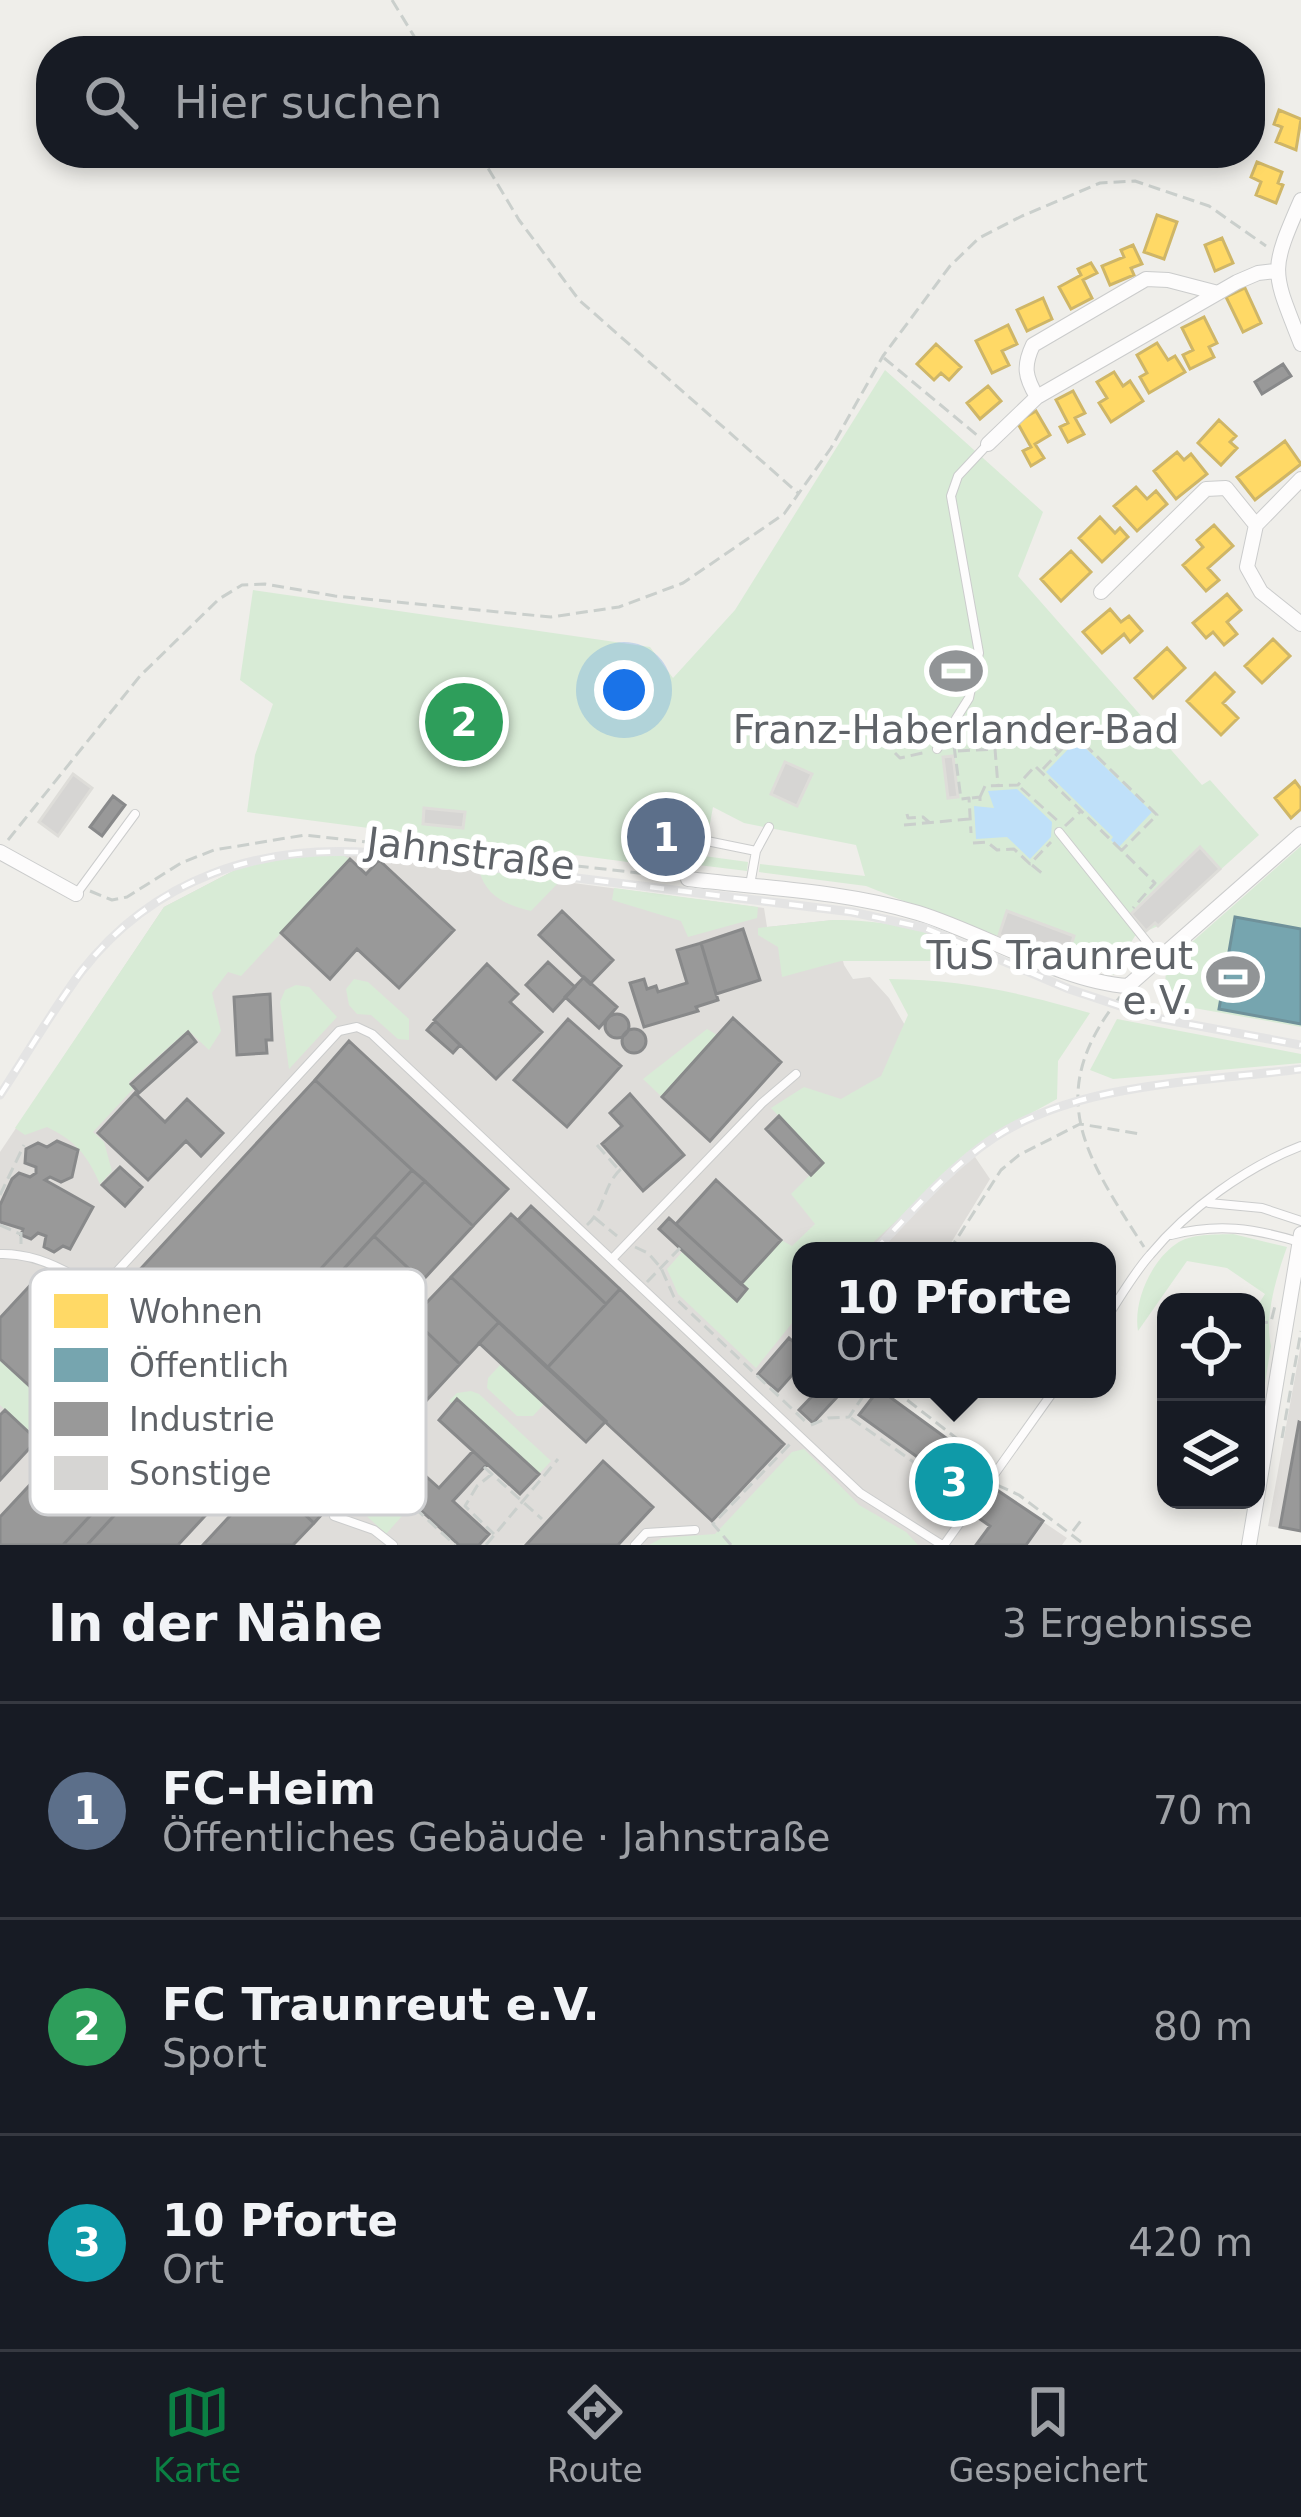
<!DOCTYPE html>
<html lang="de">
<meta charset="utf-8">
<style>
:root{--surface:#171b24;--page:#242831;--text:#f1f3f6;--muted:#9ea1a6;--line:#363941;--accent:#0b8043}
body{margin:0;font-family:"DejaVu Sans",sans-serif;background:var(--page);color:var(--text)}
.controls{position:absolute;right:36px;bottom:36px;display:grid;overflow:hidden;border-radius:24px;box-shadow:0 6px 18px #0003}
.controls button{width:108px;height:108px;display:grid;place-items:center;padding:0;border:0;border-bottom:3px solid var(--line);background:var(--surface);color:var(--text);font:60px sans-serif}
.you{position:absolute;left:624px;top:690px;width:42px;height:42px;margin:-30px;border:9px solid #fff;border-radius:50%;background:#1a73e8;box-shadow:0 0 0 18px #1a73e833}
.badge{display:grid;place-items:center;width:78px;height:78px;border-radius:50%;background:var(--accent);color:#fff;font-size:39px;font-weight:700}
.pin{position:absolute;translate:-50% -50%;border:6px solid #fff;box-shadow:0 3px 12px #0006}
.popup{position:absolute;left:792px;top:1242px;width:324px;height:156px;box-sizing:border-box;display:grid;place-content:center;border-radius:24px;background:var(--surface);filter:drop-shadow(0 3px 9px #0005);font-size:39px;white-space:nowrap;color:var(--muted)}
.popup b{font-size:45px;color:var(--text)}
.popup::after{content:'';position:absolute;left:50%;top:100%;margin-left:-24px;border:24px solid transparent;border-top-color:var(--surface)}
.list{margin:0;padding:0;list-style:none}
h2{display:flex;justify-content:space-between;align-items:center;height:156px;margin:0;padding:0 48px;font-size:51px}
h2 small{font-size:39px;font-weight:400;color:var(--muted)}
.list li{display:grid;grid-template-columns:78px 1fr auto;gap:36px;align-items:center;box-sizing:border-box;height:216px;padding:0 48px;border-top:3px solid var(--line)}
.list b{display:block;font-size:45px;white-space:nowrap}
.list p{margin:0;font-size:39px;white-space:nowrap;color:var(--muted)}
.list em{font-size:39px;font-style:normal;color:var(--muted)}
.icon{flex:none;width:66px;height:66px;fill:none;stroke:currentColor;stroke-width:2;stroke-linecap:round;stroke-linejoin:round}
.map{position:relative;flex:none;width:1301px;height:1545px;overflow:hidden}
.search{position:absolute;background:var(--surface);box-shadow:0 6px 18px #0003;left:36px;right:36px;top:36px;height:132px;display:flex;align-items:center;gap:30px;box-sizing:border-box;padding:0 42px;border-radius:48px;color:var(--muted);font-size:45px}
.sheet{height:804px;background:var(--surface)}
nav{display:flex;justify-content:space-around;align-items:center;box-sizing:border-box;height:168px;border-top:3px solid var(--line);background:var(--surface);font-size:33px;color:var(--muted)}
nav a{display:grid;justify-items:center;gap:6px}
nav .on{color:var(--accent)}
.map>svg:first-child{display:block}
</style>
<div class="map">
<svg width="1301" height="1545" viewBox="0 0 1301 1545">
<rect width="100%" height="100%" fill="#efeeea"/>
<!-- industrial -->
<path fill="#dfddda" d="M336 852 764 908 767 927 833 920 844 965 853 979 870 977 889 998 927 1063 971 1151 990 1179 946 1251H801V1389H878L964 1451 956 1463 1067 1538 1062 1545H0V1152L164 907 235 870 280 854Z
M1301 1344V1532L1268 1526Z"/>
<!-- green -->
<path fill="#d8ebd6" d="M885 370 1043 512 1018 576 1202 785 1210 780 1259 835 1158 926 1135 936 1128 947 1125 963 1113 975 959 923 866 886 759 872 760 864 865 876 856 845 744 823 713 807 704 856 748 862 747 871 690 864 688 870 681 869 247 812 255 755 273 704 240 680 253 590 650 647 673 678 735 610Z
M1301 846V1027L1177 1005 1164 991 1167 964Z
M336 852 350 859 241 976 228 972 212 993 221 1031 209 1050 188 1030 129 1082 133 1089 93 1132 104 1142 112 1171 100 1184C87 1155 76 1141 47 1127L25 1135 15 1128 164 907 235 870 280 854Z
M479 870 560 881 531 911C507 905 486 897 479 870Z
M614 888 758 907 757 918 688 937 681 921 612 900Z
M833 920C880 920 918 927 961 945L955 961H841L782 977 778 947 758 935V928Z
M354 979 368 982 409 1019V1040L398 1039 371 1015 357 1014 349 1005 346 989Z
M889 979C965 980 1017 992 1090 1013L1058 1061 1057 1099 993 1134 971 1151 864 1251H801V1312L756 1368 678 1294 667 1269 683 1251 737 1300 741 1284 781 1240 792 1246 815 1224 791 1194 823 1162 771 1108 804 1087 841 1099 881 1076 908 1015Z
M296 985 309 987 337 1017 289 1069 280 1002 285 990Z
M1117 1019 1301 1054V1063L1113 1079 1090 1070Z
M707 1029 717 1035 662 1097 643 1079Z
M1233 1234 1287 1247C1277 1275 1264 1316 1271 1346L1256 1440V1308L1265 1294 1227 1268 1187 1261 1138 1331C1133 1302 1151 1261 1176 1244 1191 1233 1215 1235 1233 1234Z
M39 1271 63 1282 117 1322 101 1340 35 1280Z
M0 1359 61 1415 73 1402 79 1409V1416L50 1447H44L0 1405Z
M501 1364 544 1404 533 1416H517L487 1388 488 1378Z
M471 1391 479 1394 551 1461 539 1474 458 1400 453 1404 449 1401 457 1393Z
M804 1449 859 1505 906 1532 918 1545H649L662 1538 715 1534 792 1452Z
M379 1478 410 1507 386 1534 357 1507Z"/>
<!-- water -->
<path fill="#bfe0f9" d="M1077 740 1152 812 1118 848 1111 840 1113 837 1046 772Z
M1017 789 1052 822 1051 837 1030 859 1007 837 976 839 974 806 994 808 988 791Z"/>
<!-- homes -->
<path fill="#ffd966" stroke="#cfb667" stroke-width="3" d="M1279 110 1301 119 1296 150 1276 142 1282 127 1274 124Z
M1257 162 1282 172 1278 183 1283 185 1276 203 1256 195 1261 182 1251 177Z
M1157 215 1177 222 1164 259 1144 252Z
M1222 238 1233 263 1215 271 1205 245Z
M1133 245 1142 264 1131 268 1134 275 1110 285 1102 266 1124 257 1121 250Z
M1091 263 1097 273 1083 280 1092 298 1071 309 1059 287 1081 275 1078 269Z
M1245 288 1261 323 1243 332 1226 297Z
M1043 298 1052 319 1027 331 1017 310Z
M1204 317 1217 343 1209 347 1214 357 1190 369 1183 355 1193 350 1182 328Z
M1008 325 1017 344 1002 351 1009 365 992 373 976 341Z
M1157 343 1168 360 1175 356 1185 372 1149 393 1140 377 1147 373 1137 355Z
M936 344 961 367 949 380 941 373 934 380 917 364Z
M1114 372 1123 386 1130 381 1143 401 1111 422 1099 403 1107 398 1097 382Z
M988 386 1001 401 980 419 967 403Z
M1073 391 1085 413 1075 418 1084 434 1068 442 1060 427 1068 423 1056 400Z
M1036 411 1050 435 1035 444 1044 458 1031 466 1023 451 1031 447 1017 422Z
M1219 420 1236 436 1230 442 1237 448 1221 465 1198 443Z
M1285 441 1301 464 1255 500 1237 477Z
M1177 452 1184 460 1191 454 1207 474 1176 499 1154 471Z
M1136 487 1147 499 1156 491 1167 504 1137 531 1114 506Z
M1100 517 1115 533 1120 528 1128 537 1102 562 1079 538Z
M1214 525 1233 546 1208 568 1219 580 1206 591 1183 565 1203 547 1197 540Z
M1071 551 1091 572 1061 601 1041 579Z
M1227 594 1241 610 1227 622 1237 634 1224 645 1213 632 1206 638 1193 623Z
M1110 609 1121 622 1129 616 1142 631 1130 642 1124 634 1102 653 1083 632Z
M1273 639 1290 656 1262 683 1245 666Z
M1167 648 1185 668 1153 698 1135 678Z
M1215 673 1234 692 1223 703 1238 718 1221 735 1187 701Z
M1295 781 1301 789V809L1291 818 1275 798Z"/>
<!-- public -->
<path fill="#76a5af" stroke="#6f919a" stroke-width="3" d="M649 807 672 810 670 826 687 828 684 851 645 847Z
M1235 917 1301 929V1024L1219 1009Z"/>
<!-- industry -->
<path fill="#999" stroke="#88898a" stroke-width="3" d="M1283 364 1291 376 1262 394 1255 382Z
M113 796 125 805 102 836 90 827Z
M350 859 366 874 379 860 454 930 399 988 357 949 330 979 281 933Z
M562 911 613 960 590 984 539 935Z
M743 929 760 980 716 994 701 943Z
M701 943 718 1000 696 1007 698 1011 644 1027 630 983 644 979 647 989 656 986 658 992 687 983 677 950Z
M548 962 575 987 553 1011 526 985Z
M487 964 518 994 510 1002 542 1032 496 1079 434 1020Z
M584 977 617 1007 599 1028 565 997Z
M270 994 272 1040H266L267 1053 237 1055 234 997Z
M605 1026a12 12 0 1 1 24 0a12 12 0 1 1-24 0Z
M733 1018 781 1062 710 1141 662 1097Z
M568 1019 621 1066 567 1127 514 1080Z
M435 1021 460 1045 453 1053 427 1030Z
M622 1041a12 12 0 1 1 24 0a12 12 0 1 1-24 0Z
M188 1032 196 1042 139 1093 131 1084Z
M349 1041 508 1189 473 1226 315 1080Z
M315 1080 412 1170 219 1379 122 1289Z
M135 1093 165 1122 187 1099 223 1133 201 1156 186 1141 148 1180 98 1133Z
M630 1094 684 1155 643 1191 602 1144 622 1126 610 1113Z
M779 1116 823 1163 811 1175 766 1129Z
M57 1141 78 1150 72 1177 61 1182 50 1177 45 1180 93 1207 70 1249 63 1246 54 1252 44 1247 46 1236 38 1233 31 1239 21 1235 23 1229 0 1222V1205L12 1179 19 1173 30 1177 36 1173V1167L25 1163 26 1149 38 1143 47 1147Z
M120 1167 142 1187 125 1206 102 1185Z
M412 1170 425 1181 231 1391 219 1379Z
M716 1180 781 1240 741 1284 676 1224Z
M425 1181 473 1226 422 1281 374 1236Z
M531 1206 620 1289 606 1304 518 1220Z
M511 1214 606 1304 547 1368 451 1277Z
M669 1218 747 1289 737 1301 659 1229Z
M374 1236 422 1281 280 1435 231 1391Z
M451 1277 499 1322 460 1364 412 1318Z
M35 1280 116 1355 77 1398 60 1382 76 1366 59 1350 40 1371 73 1402 61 1415 0 1359V1318Z
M122 1289 280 1435 253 1464 144 1362 161 1343 113 1298Z
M620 1289 784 1444 712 1521 547 1368Z
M412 1318 460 1364 339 1495 291 1450Z
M499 1322 606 1421 586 1442 479 1343Z
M789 1338 801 1349V1365L778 1391 758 1374Z
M144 1362 192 1406 63 1545H0V1517Z
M819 1389H828L837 1397 813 1423 799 1410Z
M879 1389 964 1451 945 1477 859 1415Z
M457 1399 539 1474 520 1494 439 1420Z
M192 1406 204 1418 87 1545H63Z
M5 1410 37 1440 0 1480V1415Z
M204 1418 253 1464 178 1545H87Z
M1299 1422 1301 1423V1531L1280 1527Z
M291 1450 339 1495 314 1523 265 1478Z
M473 1451 487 1464 453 1501 489 1534 479 1545H459L382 1475 401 1454 439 1488Z
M603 1461 653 1507 618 1545H526Z
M956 1462 971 1474 954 1497 939 1486Z
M265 1478 314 1523 293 1545H203Z
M997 1490 1043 1521 1026 1545H976L990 1526 977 1517Z"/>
<!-- building -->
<path fill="#d6d5d3" stroke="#deddd9" stroke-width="3" d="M953 756 958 797 948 798 943 757Z
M785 762 812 774 797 806 771 794Z
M73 774 92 788 58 836 39 822Z
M424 808 465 812 463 828 423 824Z
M1200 847 1220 869 1158 926 1155 923 1146 931 1131 914Z
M1007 911 1074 936 1066 960 999 935Z"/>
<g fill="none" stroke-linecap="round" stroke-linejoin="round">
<!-- lane casing -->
<g stroke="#cbcccc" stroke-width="10">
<path id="lane" d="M937 749 969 698 979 653 951 496 958 476 988 444
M1059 832 1159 957
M702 840 756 851
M750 885 756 851 769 827
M77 893 135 814
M1209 1203 1262 1208 1301 1221
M1171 1235C1218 1223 1253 1228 1299 1242
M0 1254C36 1253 70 1271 98 1292L339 1031 357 1027 372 1034 860 1493 942 1545
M612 1259 762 1103 796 1074
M1107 1317C1121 1296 1134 1273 1150 1255 1188 1209 1246 1167 1301 1146
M334 1516 374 1530 393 1545
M635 1545 646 1533 695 1530
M944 1545 1055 1389"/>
</g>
<!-- street casing -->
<g stroke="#cbcccc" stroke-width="16">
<path id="street" d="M1301 200C1269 273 1272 270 1301 344
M1037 397C1025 377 1023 366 1033 345L1146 279 1168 280 1218 293
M988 444 1037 397 1237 282 1258 273 1275 271
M1301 479 1256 525 1247 567 1261 592 1301 624
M1101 592 1206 489 1226 488 1256 525
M0 852 76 894
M688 879C764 888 844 891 918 913 983 933 1063 982 1128 986L1301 834
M1249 1545 1301 1234"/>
</g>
<!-- path -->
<path stroke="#cacfcc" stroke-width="3" stroke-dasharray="12 6" stroke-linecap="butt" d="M392 0 423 51
M479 153 519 220 579 300 798 493
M884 358 978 436
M954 746 961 799 969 798 971 833
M958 751 995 749 998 786
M1059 752 1075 735 1157 815 1121 851
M895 753 900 758 927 752
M1043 769 1059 752 1050 744
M1021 788 1059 822
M980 797 985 786 1018 785 1035 766 1155 883 1133 908
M972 798 980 797V806
M907 814 908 818 923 817 930 823
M904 825 969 819
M1065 826 1080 812
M8 840 140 676 219 599 242 585 265 584 335 596 551 617 619 607 683 583 784 514 831 448 883 356 950 266 979 238 1022 216 1100 183 1135 181 1209 206 1266 246
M973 843 987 842 997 850 1014 849 1030 864 1051 842
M1032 865 1044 875
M90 891 112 900 127 897 181 863 214 850 305 835 674 877
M1120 997C1043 1094 1084 1154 1144 1247
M597 1145 618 1169
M0 1195 24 1145
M595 1218 617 1236
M0 1225 20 1234
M587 1225C606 1208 603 1184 622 1168
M21 1244V1228
M635 1247 648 1253 661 1268 674 1297 809 1425
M949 1251 1001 1170 1019 1155 1080 1124 1140 1134
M647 1282 680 1248
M98 1304 122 1322 143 1351 259 1460 271 1453 282 1457 335 1504
M1256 1323 1271 1322 1275 1306
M103 1342 121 1323
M58 1352 73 1366 58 1382
M41 1372 43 1370 87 1412
M893 1389 969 1448 979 1473
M851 1418 932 1475 935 1488 958 1504
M811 1425 828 1418 849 1417 868 1389
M1282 1438 1301 1331
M484 1467 542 1519
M375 1471 455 1545
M492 1474 477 1486 465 1506 494 1534
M997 1485 1019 1495 1085 1545
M1073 1531 1083 1518
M486 1545 558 1459
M731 1545 713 1524 791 1443"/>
<!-- lane -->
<use href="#lane" stroke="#fdfcfc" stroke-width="8"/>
<!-- street -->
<use href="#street" stroke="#fdfcfc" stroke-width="14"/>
<!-- rail casing -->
<g stroke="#e4e4e4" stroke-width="9">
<path id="rail" d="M0 1095C27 1054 52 1011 81 972 154 878 259 844 374 853L852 912 925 928 1069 989 1156 1018 1301 1045
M874 1251C912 1212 949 1167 995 1137 1080 1082 1202 1082 1301 1069
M799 1328 801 1326"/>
</g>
<!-- rail -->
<use href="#rail" stroke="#fff" stroke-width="4.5" stroke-dasharray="14" stroke-linecap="butt"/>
</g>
<!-- icons -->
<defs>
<g id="stadium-bare" transform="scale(4.14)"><path d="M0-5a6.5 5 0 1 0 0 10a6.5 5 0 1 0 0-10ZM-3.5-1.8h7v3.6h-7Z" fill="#919496" stroke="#fff" stroke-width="2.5" paint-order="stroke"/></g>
</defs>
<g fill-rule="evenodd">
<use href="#stadium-bare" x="956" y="671"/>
<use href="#stadium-bare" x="1233" y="977"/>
</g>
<g text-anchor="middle" stroke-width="12" stroke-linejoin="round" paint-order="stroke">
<!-- poi labels -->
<g font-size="39" fill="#5f6368" stroke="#fff">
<text x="956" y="743">Franz-Haberlander-Bad</text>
<text x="1193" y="969" text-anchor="end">TuS Traunreut<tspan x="1193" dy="45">e.V.</tspan></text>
</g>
<!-- street labels -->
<g font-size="39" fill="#5f6368" stroke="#fff">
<text transform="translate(471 853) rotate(7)" y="14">Jahnstraße</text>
</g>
</g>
<!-- legend -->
<rect x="30" y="1269" width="396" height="246" rx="18" fill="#fff" stroke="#cfd0d2" stroke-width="3"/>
<rect x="54" y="1294" width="54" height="34" fill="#ffd966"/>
<rect x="54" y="1348" width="54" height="34" fill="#76a5af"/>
<rect x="54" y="1402" width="54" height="34" fill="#999"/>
<rect x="54" y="1456" width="54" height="34" fill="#d6d5d3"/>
<g font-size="33" fill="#5f6368">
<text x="129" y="1323">Wohnen</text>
<text x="129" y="1377">Öffentlich</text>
<text x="129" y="1431">Industrie</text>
<text x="129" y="1485">Sonstige</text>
</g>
</svg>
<div class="controls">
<button><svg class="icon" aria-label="locate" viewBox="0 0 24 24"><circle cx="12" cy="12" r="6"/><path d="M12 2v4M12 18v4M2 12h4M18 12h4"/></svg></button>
<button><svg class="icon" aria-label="layers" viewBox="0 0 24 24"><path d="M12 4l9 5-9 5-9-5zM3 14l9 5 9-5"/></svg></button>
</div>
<div class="you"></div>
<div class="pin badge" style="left:666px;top:837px;background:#5c6f8a">1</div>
<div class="pin badge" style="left:464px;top:722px;background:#2e9e5b">2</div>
<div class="pin badge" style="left:954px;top:1482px;background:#0f9aa8">3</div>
<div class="popup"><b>10 Pforte</b>Ort</div>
<div class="search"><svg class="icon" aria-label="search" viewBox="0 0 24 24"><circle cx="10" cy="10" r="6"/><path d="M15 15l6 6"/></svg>Hier suchen</div>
</div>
<section class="sheet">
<h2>In der Nähe<small>3 Ergebnisse</small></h2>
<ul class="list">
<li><span class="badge" style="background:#5c6f8a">1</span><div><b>FC-Heim</b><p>Öffentliches Gebäude · Jahnstraße</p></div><em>70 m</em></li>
<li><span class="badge" style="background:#2e9e5b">2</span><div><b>FC Traunreut e.V.</b><p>Sport</p></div><em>80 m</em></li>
<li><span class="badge" style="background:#0f9aa8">3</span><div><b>10 Pforte</b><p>Ort</p></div><em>420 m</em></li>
</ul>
</section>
<nav>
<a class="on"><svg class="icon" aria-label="map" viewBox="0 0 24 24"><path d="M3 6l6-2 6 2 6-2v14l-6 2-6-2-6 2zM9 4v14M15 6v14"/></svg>Karte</a>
<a><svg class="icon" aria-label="directions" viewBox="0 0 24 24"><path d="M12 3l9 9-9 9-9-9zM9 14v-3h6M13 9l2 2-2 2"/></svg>Route</a>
<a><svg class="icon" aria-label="saved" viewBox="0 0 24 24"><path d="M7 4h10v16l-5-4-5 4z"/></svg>Gespeichert</a>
</nav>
